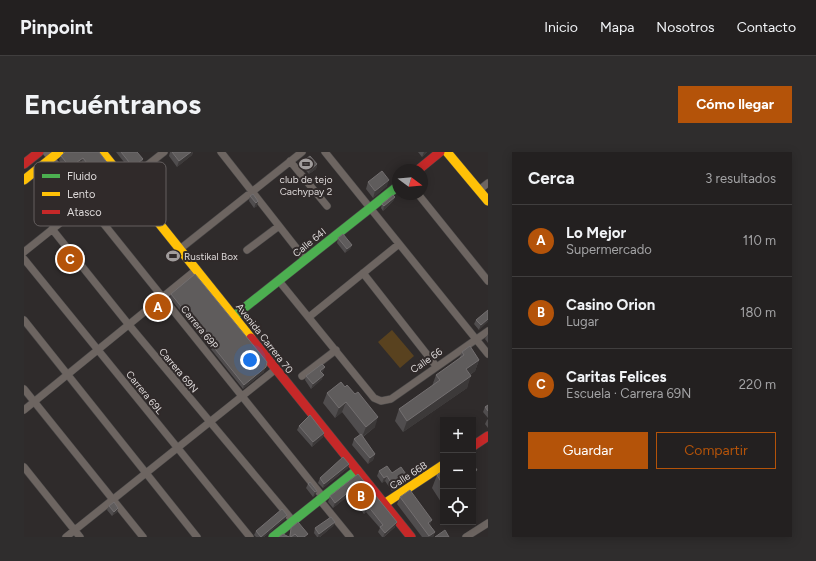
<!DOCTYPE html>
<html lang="es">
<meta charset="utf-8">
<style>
:root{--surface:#232020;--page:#2f2d2d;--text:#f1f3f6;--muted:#a3a3a5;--line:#403e3e;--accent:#b45309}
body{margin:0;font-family:Figtree,sans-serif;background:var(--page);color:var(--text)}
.controls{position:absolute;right:12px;bottom:12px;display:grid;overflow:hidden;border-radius:0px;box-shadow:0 2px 10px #0003}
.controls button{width:36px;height:36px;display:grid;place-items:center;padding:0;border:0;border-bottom:1px solid var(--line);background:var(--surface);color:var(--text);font:20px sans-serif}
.compass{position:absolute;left:368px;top:12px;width:36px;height:36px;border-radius:50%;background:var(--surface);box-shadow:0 2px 10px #0003;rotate:106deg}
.you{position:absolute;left:226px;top:208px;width:14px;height:14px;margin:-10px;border:3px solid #fff;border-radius:50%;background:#1a73e8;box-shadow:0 0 0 6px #1a73e833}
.badge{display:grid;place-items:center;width:26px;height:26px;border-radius:50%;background:var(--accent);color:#fff;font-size:13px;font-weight:700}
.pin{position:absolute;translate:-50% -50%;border:2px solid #fff;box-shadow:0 1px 4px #0006}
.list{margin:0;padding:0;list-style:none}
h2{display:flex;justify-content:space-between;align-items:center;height:52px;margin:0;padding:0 16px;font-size:17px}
h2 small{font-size:13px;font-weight:400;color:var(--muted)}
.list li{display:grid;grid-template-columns:26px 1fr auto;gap:12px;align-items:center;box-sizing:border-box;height:72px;padding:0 16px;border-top:1px solid var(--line)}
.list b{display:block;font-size:15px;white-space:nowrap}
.list p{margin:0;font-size:13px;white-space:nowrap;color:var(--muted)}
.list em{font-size:13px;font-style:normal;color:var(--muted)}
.actions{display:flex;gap:8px;padding:12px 16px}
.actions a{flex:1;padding:9px 0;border:1px solid var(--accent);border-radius:0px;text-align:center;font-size:14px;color:var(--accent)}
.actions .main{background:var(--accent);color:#fff}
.icon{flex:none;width:22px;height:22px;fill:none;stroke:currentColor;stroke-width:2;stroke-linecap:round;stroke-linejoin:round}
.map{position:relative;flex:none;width:464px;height:385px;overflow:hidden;border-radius:0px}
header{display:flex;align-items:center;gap:24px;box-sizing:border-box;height:56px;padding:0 20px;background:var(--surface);border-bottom:1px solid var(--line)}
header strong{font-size:19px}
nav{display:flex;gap:22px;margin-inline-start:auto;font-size:14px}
.intro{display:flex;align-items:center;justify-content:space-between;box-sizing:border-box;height:96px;padding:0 24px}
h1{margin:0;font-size:28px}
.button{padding:10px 18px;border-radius:0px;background:var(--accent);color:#fff;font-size:14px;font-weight:700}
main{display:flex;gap:24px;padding:0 24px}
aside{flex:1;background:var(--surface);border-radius:0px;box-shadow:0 2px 10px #0003}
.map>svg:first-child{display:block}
</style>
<header>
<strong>Pinpoint</strong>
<nav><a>Inicio</a><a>Mapa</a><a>Nosotros</a><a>Contacto</a></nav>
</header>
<div class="intro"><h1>Encuéntranos</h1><a class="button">Cómo llegar</a></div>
<main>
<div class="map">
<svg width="464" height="385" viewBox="0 0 464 385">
<rect width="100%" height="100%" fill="#2f2b2b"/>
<!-- green -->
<path fill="#59421f" d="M368 178 390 204 376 216 354 190Z"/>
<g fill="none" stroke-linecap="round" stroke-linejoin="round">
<!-- street casing -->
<g stroke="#4a4848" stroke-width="8">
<path id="street" d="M22 0 299 345
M197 0 281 107
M301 0 464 202
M266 9 303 54
M102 30 140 0
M455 38 464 31
M394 42 464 129
M28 77 105 173 269 369
M156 97 278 0
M223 98 255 74
M0 100 96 23
M0 107 226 385
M339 121 412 214
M255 129 350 246 357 249 367 247 464 179
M285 165 375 92
M0 168 173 385
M278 224 312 198
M0 237 119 385
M0 258 173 117
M0 315 56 385
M295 347 326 385
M42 385 252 217
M442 385 464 371"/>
</g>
<!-- fast casing -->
<g stroke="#4a4848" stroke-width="10">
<path id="fast" d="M210 164 374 34
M249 385 333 318"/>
</g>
<!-- slow casing -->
<g stroke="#4a4848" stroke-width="10">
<path id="slow" d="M78 0 227 186
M423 0 464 49
M0 28 35 0
M360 352 419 313"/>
</g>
<!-- jam casing -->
<g stroke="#4a4848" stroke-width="10">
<path id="jam" d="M0 12 15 0
M394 18 416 0
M227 186 387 385
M449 294 464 284"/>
</g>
<!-- street -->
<use href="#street" stroke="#6d6561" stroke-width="7"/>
<!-- fast -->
<use href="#fast" stroke="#4caf50" stroke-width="9"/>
<!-- slow -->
<use href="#slow" stroke="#ffc107" stroke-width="9"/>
<!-- jam -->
<use href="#jam" stroke="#c62828" stroke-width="9"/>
</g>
<!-- wall -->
<path fill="#504d4e" d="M75 0 85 23 80 28 70 15 64 20 57 11 44 20 35 8 37 4Z
M92 0H113L119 7 118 11 107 19Z
M146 0H169L168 3 153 15 145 4Z
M394 0H403L398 5Z
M279 9 293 12 292 17 285 22 278 14Z
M19 18 31 20 22 28 17 22Z
M344 30 363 34 349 46 342 37Z
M229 42 233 54 230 56 225 49 226 44Z
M371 45 369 49 359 59 357 56 358 52Z
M314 86 328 93 326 97 321 101 313 91Z
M147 142 240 220 219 237 146 146Z
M464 158 455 178 450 172 452 168Z
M464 182V191L461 187Z
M438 200 455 208 451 219 446 223 443 236 379 280 371 269 375 257 408 234 412 223 435 207Z
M301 215 298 221V227L287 237 281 228 282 224Z
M317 230 351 275 339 285 351 302 349 308 344 312 328 293 330 287 336 283 318 260 311 266 299 251 303 241Z
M464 253V266L459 260 461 255Z
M464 267V276L461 272 463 268Z
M275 274 300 281 299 285 288 295 273 278Z
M419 291V302L416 298Z
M325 312 324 316 299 336 294 331 296 326Z
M355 319 368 321 384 325 382 330 368 339 361 329 358 331 353 324Z
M419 319V349L417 350 408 336 413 323Z
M334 322 371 375 360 385H358L354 380 356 376 342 360 340 362 325 343 309 356 304 350 306 344Z
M284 332 293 339 291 343 289 345 282 336Z
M376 345 406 373 411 380 409 385H398L373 352Z
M85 354 93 360 88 364 83 358Z
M263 363 261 367 240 385H232L230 383 232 379Z
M311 370 309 374 296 385H293L290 381 291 376Z
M267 376 282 385H255H265L266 380Z"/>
<!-- shaded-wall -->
<path fill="#3c3939" d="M167 0H169L168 3 153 15 155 9Z
M400 0H403L398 5Z
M59 6 57 11 44 20 46 15Z
M119 7 118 11 107 19 109 15Z
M71 11 70 15 64 20 66 15Z
M293 12 292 17 285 22 286 18Z
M33 15 31 20 22 28 23 23Z
M87 19 85 23 80 28 82 23Z
M365 28 363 34 349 46 351 39Z
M371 45 369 49 359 59 360 54Z
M234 49 233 54 230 56 232 51Z
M328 93 326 97 321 101 323 97Z
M464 167V170L455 178 457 173Z
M455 208 451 219 438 228 442 217Z
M242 215 240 220 219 237 220 233Z
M301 215 299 219 294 223 296 219Z
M300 223 298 227 287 237 289 232Z
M447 224 443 236 379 280 383 269Z
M322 250 318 260 311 266 315 256Z
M354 265 351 275 338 285 342 275Z
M300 281 299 285 288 295 289 290Z
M351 302 349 308 344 312 346 306Z
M325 312 324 316 299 336 300 332Z
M453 318 449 329V320Z
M363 324 361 329 358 331 360 326Z
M384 325 382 330 368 339 369 334Z
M327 338 325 343 309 356 311 351Z
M293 339 291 343 289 345 291 340Z
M344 354 342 360 340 362 342 356Z
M94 356 93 360 88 364 90 360Z
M263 363 261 367 240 385H237Z
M408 368 406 374 404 371Z
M311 370 309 374 296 385H294L295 382Z
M373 370 371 375 359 385 361 381Z
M411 380 409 385H405V384Z"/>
<!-- building -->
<path fill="#5f5c5c" stroke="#736f70" d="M41 0H75L88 17 87 19 82 23 71 11 66 15 59 6 46 15 37 4Z
M97 0H113L119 7 109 15Z
M148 0H167L155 9Z
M286 4 293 12 286 18 279 9Z
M358 19 365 28 351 39 344 30Z
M229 42 234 49 232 51 226 44Z
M369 43 371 45 360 54 358 52Z
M319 82 328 93 323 97 314 86Z
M171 122 243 210 242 215 220 233 147 142Z
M464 158V167L457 173 452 168Z
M446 194 455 208 442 217 447 224 383 269 375 257 416 228 412 223 440 203 438 200Z
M298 212 301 215 296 219 300 223 289 232 282 224Z
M317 230 321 235 323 233 331 242 334 240 354 265 342 275 322 250 315 256 303 241Z
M464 253V259L461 255Z
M286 263 300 281 289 290 275 274Z
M337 282 351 302 346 306 330 287Z
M319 305 325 312 300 332 296 326Z
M449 312 453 318 449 320Z
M363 314 368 321 377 315 384 325 369 334 363 324 360 326 355 319Z
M419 319V333L413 323Z
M334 322 373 370 361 381 356 375 359 373 344 354 342 356 327 338 311 351 306 344Z
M286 330 293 339 291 340 284 332Z
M386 338 408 368 404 371 411 380 405 384 376 345Z
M90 350 94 356 90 360 85 354Z
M258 357 263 363 237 385 232 379Z
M307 365 311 370 295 382 291 376Z
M274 370 284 382 280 385H274L271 382 267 385H266L267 376Z
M421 378 425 385H411Z
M259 382 265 385H255Z"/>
<!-- icons -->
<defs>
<g id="stadium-bare" transform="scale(1.08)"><path d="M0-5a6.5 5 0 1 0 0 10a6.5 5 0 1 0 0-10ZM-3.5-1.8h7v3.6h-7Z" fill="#a09c9c" stroke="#302a2a" stroke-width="2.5" paint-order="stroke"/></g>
</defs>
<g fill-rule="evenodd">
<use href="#stadium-bare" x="282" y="12"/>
<use href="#stadium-bare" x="149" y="104"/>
</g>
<g text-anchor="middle" stroke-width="4" stroke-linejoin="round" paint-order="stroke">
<!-- poi labels -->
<g font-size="10" fill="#ddd9d9" stroke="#302a2a">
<text x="282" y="31">club de tejo<tspan x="282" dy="12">Cachypay 2</tspan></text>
<text x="160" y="108" text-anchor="start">Rustikal Box</text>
</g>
<!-- street labels -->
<g font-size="10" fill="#ddd9d9" stroke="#302a2a">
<text transform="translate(285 90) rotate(-39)" y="4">Calle 64I</text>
<text transform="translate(176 175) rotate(51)" y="4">Carrera 69P</text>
<text transform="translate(241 186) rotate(52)" y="4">Avenida Carrera 70</text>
<text transform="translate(402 208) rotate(-35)" y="4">Calle 66</text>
<text transform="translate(155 218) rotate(50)" y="4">Carrera 69N</text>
<text transform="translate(121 240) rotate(51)" y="4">Carrera 69L</text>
<text transform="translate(384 323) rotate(-33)" y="4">Calle 66B</text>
</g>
</g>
<!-- legend -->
<rect x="10" y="10" width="132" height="64" rx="6" fill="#302a2a" stroke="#645f5f" stroke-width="1"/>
<rect x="18" y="22" width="18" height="4" fill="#4caf50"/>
<rect x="18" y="40" width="18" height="4" fill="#ffc107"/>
<rect x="18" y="58" width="18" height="4" fill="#c62828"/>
<g font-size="11" fill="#ddd9d9">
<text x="43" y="28">Fluido</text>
<text x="43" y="46">Lento</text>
<text x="43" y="64">Atasco</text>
</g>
</svg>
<div class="controls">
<button>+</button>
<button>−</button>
<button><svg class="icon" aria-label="locate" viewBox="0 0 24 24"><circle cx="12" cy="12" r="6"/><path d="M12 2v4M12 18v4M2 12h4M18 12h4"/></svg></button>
</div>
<svg class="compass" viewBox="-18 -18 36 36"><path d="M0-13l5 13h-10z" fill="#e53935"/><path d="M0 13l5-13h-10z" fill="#a3a3a5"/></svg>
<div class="you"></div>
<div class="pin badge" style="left:134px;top:155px">A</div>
<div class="pin badge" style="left:337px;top:344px">B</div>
<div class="pin badge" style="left:46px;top:107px">C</div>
</div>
<aside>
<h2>Cerca<small>3 resultados</small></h2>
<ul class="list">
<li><span class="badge">A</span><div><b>Lo Mejor</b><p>Supermercado</p></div><em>110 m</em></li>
<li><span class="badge">B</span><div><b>Casino Orion</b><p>Lugar</p></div><em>180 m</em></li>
<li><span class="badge">C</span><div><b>Caritas Felices</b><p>Escuela · Carrera 69N</p></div><em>220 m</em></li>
</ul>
<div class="actions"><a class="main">Guardar</a><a>Compartir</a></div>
</aside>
</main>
